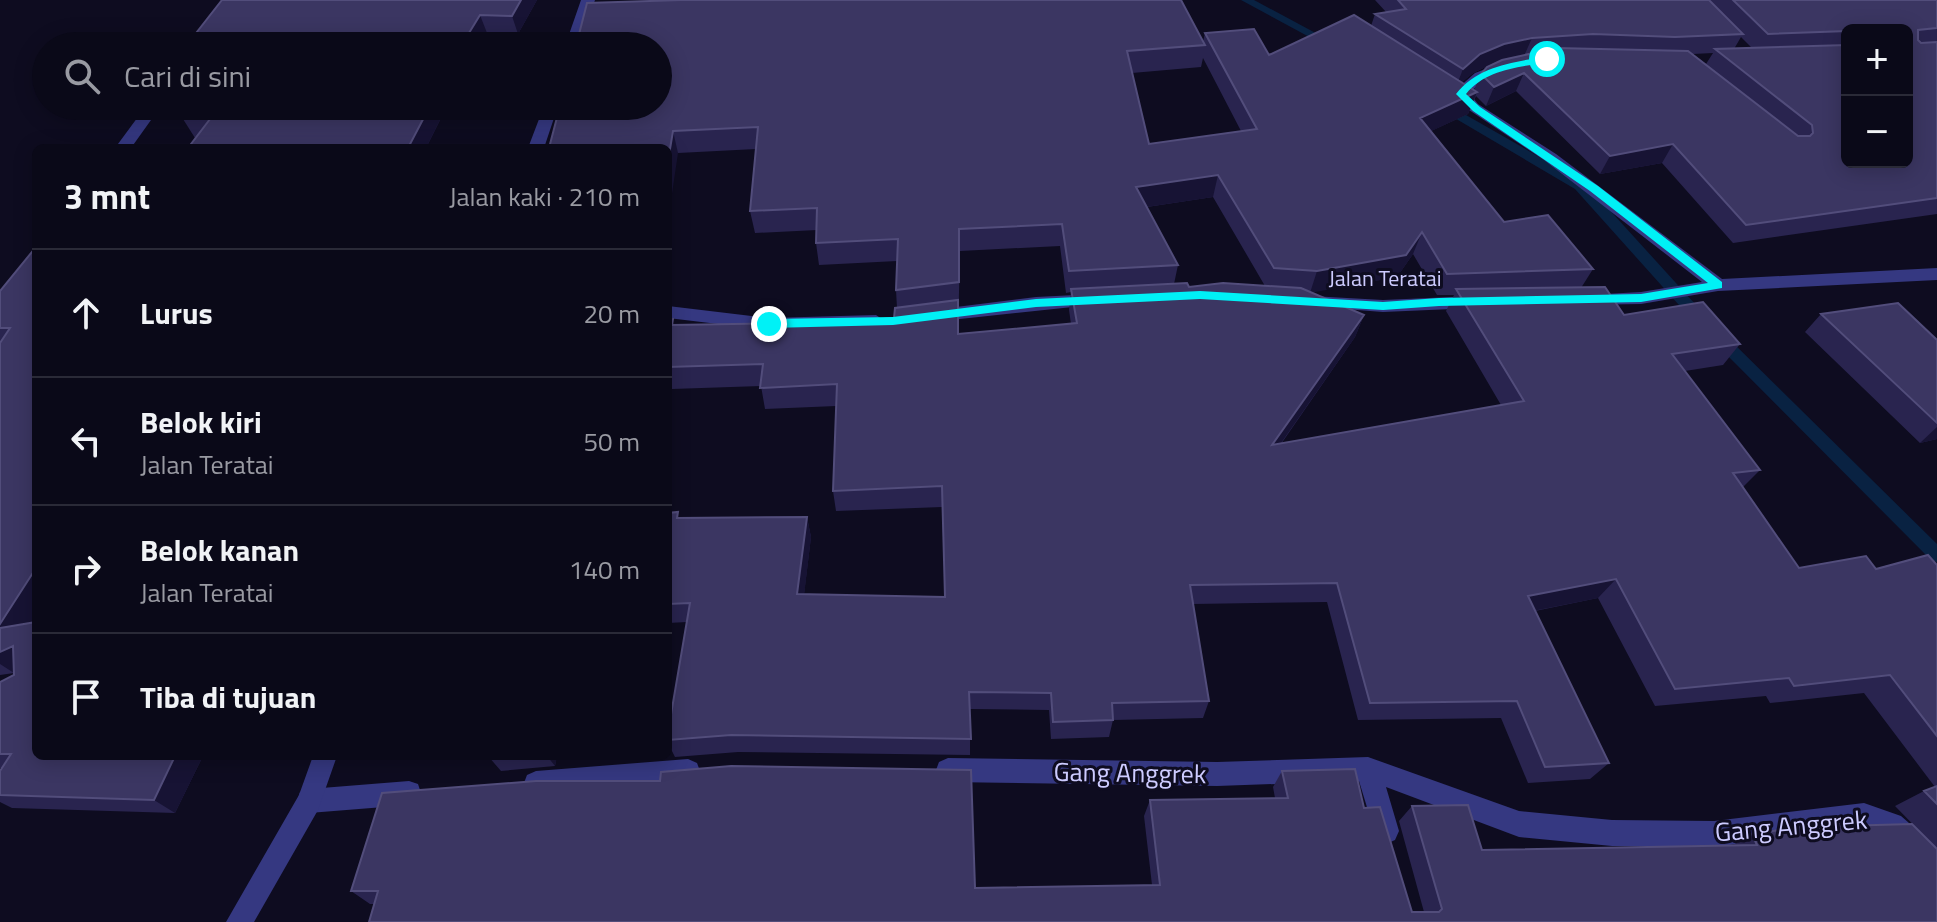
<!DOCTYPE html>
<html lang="id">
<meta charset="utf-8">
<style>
:root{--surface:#0a0918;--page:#181725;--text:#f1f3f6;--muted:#999aa2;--line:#2a2a37}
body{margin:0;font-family:"Titillium Web",sans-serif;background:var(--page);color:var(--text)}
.controls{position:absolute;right:24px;top:24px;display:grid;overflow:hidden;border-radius:12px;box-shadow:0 4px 20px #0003}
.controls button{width:72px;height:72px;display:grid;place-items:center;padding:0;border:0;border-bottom:2px solid var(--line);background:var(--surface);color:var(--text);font:40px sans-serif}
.stop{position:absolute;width:24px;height:24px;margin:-18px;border:6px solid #00f1f6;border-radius:50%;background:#fff}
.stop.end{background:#00f1f6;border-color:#fff;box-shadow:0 2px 8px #0008}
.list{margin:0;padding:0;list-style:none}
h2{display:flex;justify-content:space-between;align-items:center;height:104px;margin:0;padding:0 32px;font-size:34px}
h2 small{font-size:26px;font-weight:400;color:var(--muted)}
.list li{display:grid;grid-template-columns:52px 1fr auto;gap:24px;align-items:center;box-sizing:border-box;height:128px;padding:0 32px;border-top:2px solid var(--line)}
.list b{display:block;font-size:30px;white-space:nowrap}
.list p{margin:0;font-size:26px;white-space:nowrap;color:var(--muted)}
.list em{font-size:26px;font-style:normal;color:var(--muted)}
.icon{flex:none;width:44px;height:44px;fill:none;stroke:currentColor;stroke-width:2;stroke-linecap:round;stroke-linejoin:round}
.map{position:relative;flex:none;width:1937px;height:922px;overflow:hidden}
.search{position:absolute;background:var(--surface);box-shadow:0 4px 20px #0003;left:32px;top:32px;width:640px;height:88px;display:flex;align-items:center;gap:20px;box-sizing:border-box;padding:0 28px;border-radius:44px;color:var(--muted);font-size:30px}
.panel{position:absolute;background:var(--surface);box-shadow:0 4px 20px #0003;left:32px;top:144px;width:640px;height:616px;border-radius:12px}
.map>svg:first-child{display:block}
</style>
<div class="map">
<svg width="1937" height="922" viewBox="0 0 1937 922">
<rect width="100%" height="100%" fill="#0e0c20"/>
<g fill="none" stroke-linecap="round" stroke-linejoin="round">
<!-- stream -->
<path fill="#092242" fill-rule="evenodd" d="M1241 0H1254L1336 44 1326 46Z
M1445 103 1585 183 1706 316 1708 320 1706 324H1696L1575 189 1441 110 1439 107Z
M1720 334 1725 335 1937 544V562L1931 560 1715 343 1713 339Z"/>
<!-- minor -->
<path fill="#353881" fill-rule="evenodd" d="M1505 62 1512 66 1510 69 1485 79 1469 93 1478 104 1556 154 1722 279 1937 268V280L1718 291 1641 304 1581 305 1578 301 1587 295 1641 292 1702 282 1544 160 1442 92 1449 88 1456 90 1475 73Z
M146 106H161L131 148H115Z
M1095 294 1104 300 1101 304 932 322 923 316 932 310 1036 297Z
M1311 296 1383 300 1475 296 1484 302 1475 308 1383 312 1305 306 1302 302 1305 298Z
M668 306 769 318 876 315 885 321 876 327 769 330 668 318Z
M1368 757 1519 811 1612 820 1714 821 1864 803 1901 816 1917 830 1926 845 1922 854 1913 858C1894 850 1886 832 1864 827L1714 847 1612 846 1519 837 1386 787 1399 831 1395 840 1386 844 1377 840 1359 781 1217 786 948 782 939 778 936 770 939 762 948 758 1217 762Z
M688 759 697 763 700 771 697 779 688 783 536 795 527 791 524 783 527 775 536 771Z
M409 781 418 784 421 793 418 802 409 805 309 813 300 810 297 801 300 792 309 789Z"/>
<!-- tertiary -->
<path fill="#353881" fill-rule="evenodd" d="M581 0H595L579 46H565Z
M544 106H558L544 148H528Z
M313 756H337L318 810 254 922H226L299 795Z"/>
</g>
<!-- wall -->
<path fill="#29244f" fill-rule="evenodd" d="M222 0H537L518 34 487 33Z
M1375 0H1937V214L1733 243 1662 163 1600 174 1516 91 1486 106 1476 96 1468 114 1431 131 1504 222 1593 269 1581 288 1624 315 1740 344 1723 365 1685 371 1760 470 1743 487 1799 568 1876 569 1937 565V922L370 904 351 891 975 888 1152 885 1144 816 1150 800 1275 798 1273 787 1282 771 1364 808 1412 912H1424L1399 821 1412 806 1482 850 1733 845 1752 834 1840 826 1935 847 1895 806 1924 791 1935 787 1864 693 1770 703 1766 696 1655 706 1598 598 1535 611 1609 763 1590 779 1528 783 1501 718 1358 720 1327 602 1193 604 1209 701 1203 718 1113 720 1109 737 1051 739 1049 710 970 709V755L738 752 675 757 668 743V732L687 622 668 623V513L680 518 807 517 811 537 804 594 945 597 942 507 836 511 833 491 836 406 765 409 761 386 672 389 668 410V320L675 325 851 322 894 318 897 308 896 290 897 261 819 265 816 243 817 230 755 233 750 211 756 149 678 153 560 106 1203 42 1205 33 1269 55 1371 26 1375 14 1386 12ZM1847 30H1907L1847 162ZM1741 37 1752 48 1734 49ZM1713 53 1706 64 1693 54ZM1203 58 1241 131 1149 144 1132 73 1201 67ZM1496 62 1481 74 1474 90 1462 82 1473 73ZM1213 197 1265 286 1189 287 1174 284 1178 265 1147 207ZM1060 246 1066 293 1071 292 1069 310 1071 324 958 334 960 251ZM1413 254 1437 295H1454L1446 311 1501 405 1281 444 1355 337 1364 315 1311 292 1397 277Z
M192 106H447L426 148H188L195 138 183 119Z
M36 247V620L34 623 201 760 175 813 12 808 0 802V771L2 768H0V682L14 675V673L0 675V291Z
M1821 314 1937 340V439L1920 443 1805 332Z
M488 756H557L555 766 501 771Z"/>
<!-- shaded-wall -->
<path fill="#171334" d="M521 0H537L518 34 512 16Z
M480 15 487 33 479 46H461Z
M1532 38 1524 56 1496 62 1473 73 1456 87 1463 69 1480 54 1504 44Z
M1524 73 1516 91 1486 106 1494 87Z
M1477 92 1468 114 1412 140 1420 118Z
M430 106H447L426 148H408Z
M673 131 678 153 668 221V161Z
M1673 144 1662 163 1600 174 1610 156Z
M1218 175 1213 197 1133 209 1136 187Z
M1422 232 1413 254 1397 277 1310 293 1317 271Z
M1364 315 1355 337 1265 466 1272 445Z
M668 377 672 389 668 410Z
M1937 427V439L1920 443Z
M807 517 811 537 802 613 797 594Z
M36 568V620L21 644 0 630V624Z
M1616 579 1598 598 1513 615 1528 596Z
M13 646 14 673 0 664V652Z
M175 756H195L201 760 175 813 154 800Z
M547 756H557L555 766Z"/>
<!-- building -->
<path fill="#3b3662" stroke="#524d7b" stroke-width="2" d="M222 0H521L512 16 480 15 461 46H186Z
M681 0H1181L1205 45 1127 51 1149 144 1257 129 1205 33 1254 29 1269 55 1354 15 1477 92 1420 118 1504 222 1548 215 1593 269 1447 274 1422 232 1406 255 1317 271 1274 268 1218 175 1136 187 1178 265 1069 271 1062 224 959 229V282L896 290 898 239 816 243 817 208 750 211 758 127 673 131 668 161V148H549L560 106H658V46H576L587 3Z
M1398 0H1709L1743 34 1675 37 1593 34 1532 38 1504 44 1480 54 1463 69 1375 14 1406 9Z
M1733 0H1937V28L1918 30V40L1921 43 1937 42V198L1746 225 1673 144 1610 156 1524 73 1494 87 1481 74 1487 67 1502 60 1556 48 1688 51 1798 136H1810L1813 133 1812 125 1715 49 1847 45V162H1907V30H1847V31L1768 34Z
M192 106H430L408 148H188L210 119H183Z
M36 247V568L0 624V343L10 328H0V291Z
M1187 283 1189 287 1223 283 1301 288 1364 315 1272 445 1524 401 1456 289 1605 287 1624 315 1703 302 1740 344 1672 354 1760 470 1733 473 1799 568 1866 556 1876 569 1928 555 1937 565V736L1890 675 1794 686 1789 678 1675 689 1616 579 1528 596 1609 763 1545 767 1517 701 1370 703 1337 583 1190 585 1209 701 1112 703 1113 720 1053 722 1051 693 969 692 971 739 731 735 668 740V732L690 603 668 604V513L678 512 677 518 807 517 797 594 945 597 942 486 833 491 837 384 760 388 763 364 668 367V320L673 319 672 325 851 322 894 318 895 308 958 300V334L1077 323 1071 289Z
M1898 303 1937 340V423L1821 314Z
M36 622V756H175L154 800 0 795V771L11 754H0V682L14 675 13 646 0 652V628Z
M731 766 971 770 975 888 1160 885 1150 800 1288 798 1282 771 1355 769 1364 808 1380 807 1412 912H1439L1442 909 1412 806 1468 805 1482 850 1757 845 1752 834 1838 822 1840 826 1912 824 1937 849V922H369L378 891H351L382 793 536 781H660L661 772Z
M1937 786V804L1924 791Z"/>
<!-- route -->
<path fill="#00f1f6" d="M1547 56 1551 61C1520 68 1487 68 1466 94L1480 107 1598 186 1722 282V288L1641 302 1439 306 1383 310 1200 299 1036 307 893 325 769 328 763 324 769 319 893 317 1036 299 1200 291 1383 302 1439 298 1641 294 1708 283 1590 191 1473 111 1456 94C1479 65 1513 63 1547 56Z"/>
<g text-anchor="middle" stroke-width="6" stroke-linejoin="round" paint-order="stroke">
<!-- street labels -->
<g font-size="22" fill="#cdcbff" stroke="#0e0c20">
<text x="1385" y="286">Jalan Teratai</text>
</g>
<!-- near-street labels -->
<g font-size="26" fill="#cdcbff" stroke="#0e0c20">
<text transform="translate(1130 773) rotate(1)" y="9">Gang Anggrek</text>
<text transform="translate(1791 826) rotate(-5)" y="9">Gang Anggrek</text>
</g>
</g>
</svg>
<div class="controls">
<button>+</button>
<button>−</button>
</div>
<div class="stop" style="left:1547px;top:59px"></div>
<div class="stop end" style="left:769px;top:324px"></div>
<div class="search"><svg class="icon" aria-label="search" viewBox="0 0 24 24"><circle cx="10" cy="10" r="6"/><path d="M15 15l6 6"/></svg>Cari di sini</div>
<section class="panel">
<h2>3 mnt<small>Jalan kaki · 210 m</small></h2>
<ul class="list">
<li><svg class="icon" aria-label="ahead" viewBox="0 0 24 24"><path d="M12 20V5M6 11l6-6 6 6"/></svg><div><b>Lurus</b></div><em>20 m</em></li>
<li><svg class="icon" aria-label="left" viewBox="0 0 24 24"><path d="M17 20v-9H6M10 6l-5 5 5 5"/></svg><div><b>Belok kiri</b><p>Jalan Teratai</p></div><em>50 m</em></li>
<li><svg class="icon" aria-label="right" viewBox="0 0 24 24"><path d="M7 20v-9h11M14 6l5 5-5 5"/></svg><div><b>Belok kanan</b><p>Jalan Teratai</p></div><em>140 m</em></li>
<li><svg class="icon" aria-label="arrive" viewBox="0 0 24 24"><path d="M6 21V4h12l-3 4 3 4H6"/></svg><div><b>Tiba di tujuan</b></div></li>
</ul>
</section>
</div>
